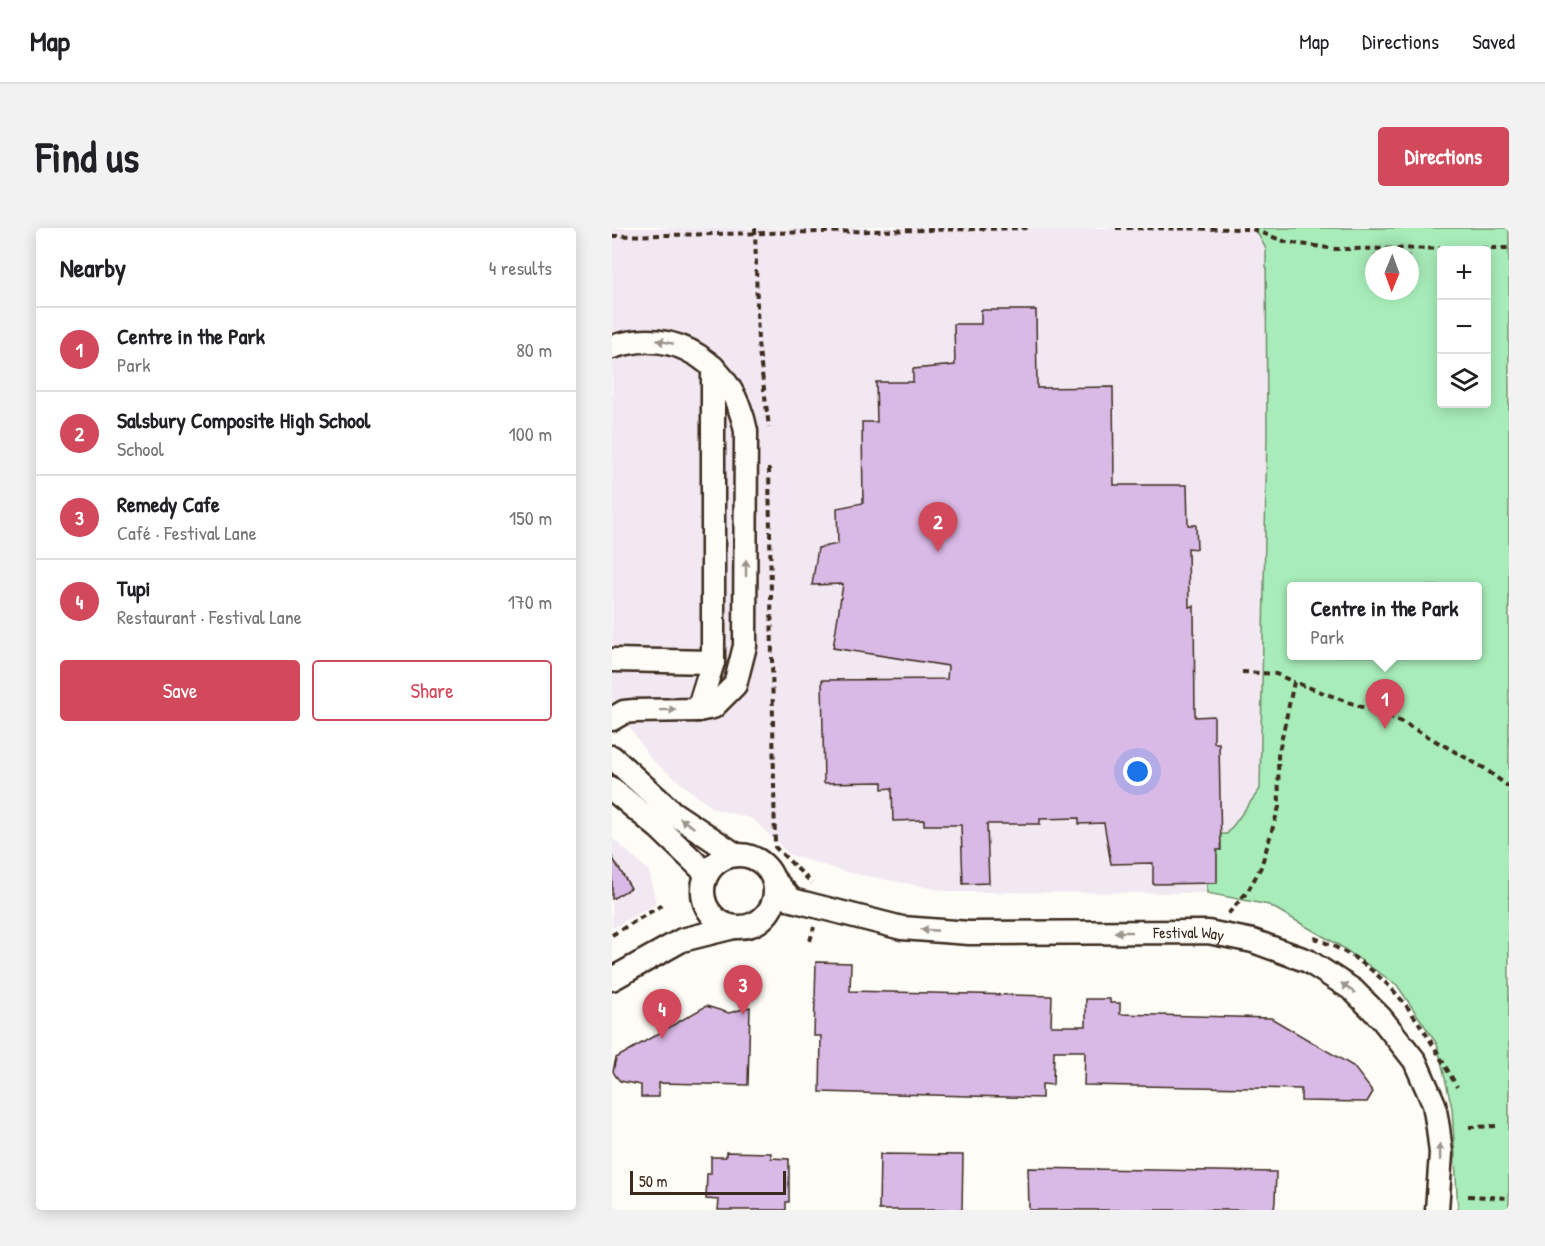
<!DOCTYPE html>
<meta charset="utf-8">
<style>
:root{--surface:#fff;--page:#f2f2f2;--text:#202124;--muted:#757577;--line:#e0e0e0;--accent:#d1495b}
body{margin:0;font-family:"Patrick Hand",sans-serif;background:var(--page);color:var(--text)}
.controls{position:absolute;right:18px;top:18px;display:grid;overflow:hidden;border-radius:6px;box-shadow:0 3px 15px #0003}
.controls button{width:54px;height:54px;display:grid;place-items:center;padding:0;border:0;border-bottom:2px solid var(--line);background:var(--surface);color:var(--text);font:30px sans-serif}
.compass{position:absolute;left:753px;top:18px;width:54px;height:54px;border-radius:50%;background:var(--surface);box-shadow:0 3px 15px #0003;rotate:181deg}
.scale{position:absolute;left:18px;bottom:15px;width:156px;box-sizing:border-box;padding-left:6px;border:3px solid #3b2a1e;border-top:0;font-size:16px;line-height:21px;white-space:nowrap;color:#3b2a1e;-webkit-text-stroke:4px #fdfcf7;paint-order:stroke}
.you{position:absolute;left:526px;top:544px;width:21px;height:21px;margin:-15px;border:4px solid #fff;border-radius:50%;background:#1a73e8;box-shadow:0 0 0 9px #1a73e833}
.badge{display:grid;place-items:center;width:39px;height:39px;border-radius:50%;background:var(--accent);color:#fff;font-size:20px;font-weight:700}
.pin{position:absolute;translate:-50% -50px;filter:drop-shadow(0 2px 3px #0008)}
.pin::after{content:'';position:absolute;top:32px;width:21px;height:18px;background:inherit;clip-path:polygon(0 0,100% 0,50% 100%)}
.popup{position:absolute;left:675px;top:354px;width:195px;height:78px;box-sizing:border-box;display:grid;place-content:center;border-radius:6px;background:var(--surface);filter:drop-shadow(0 2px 4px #0005);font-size:20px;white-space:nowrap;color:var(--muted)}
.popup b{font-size:22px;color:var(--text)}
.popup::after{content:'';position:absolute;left:50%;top:100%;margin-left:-12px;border:12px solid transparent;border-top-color:var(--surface)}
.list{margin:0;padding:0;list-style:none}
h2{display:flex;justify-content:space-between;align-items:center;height:78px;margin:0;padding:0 24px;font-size:26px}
h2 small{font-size:20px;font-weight:400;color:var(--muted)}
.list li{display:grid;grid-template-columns:39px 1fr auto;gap:18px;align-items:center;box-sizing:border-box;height:84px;padding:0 24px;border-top:2px solid var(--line)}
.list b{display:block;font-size:22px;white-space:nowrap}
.list p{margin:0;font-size:20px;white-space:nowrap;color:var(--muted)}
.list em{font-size:20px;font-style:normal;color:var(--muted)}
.actions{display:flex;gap:12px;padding:18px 24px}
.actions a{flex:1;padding:14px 0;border:2px solid var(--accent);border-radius:6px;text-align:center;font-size:21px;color:var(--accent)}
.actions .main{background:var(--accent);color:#fff}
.icon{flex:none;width:33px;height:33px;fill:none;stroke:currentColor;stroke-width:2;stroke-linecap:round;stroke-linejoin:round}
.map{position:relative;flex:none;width:897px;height:982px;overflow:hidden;border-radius:6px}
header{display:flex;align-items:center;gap:36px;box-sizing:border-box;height:84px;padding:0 30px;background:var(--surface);border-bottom:2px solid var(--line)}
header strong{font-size:28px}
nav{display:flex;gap:33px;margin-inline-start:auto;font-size:21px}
.intro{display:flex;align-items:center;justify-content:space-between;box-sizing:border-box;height:144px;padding:0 36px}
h1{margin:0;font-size:42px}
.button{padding:15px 27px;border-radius:6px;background:var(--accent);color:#fff;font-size:21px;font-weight:700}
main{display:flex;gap:36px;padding:0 36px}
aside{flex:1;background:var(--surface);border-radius:6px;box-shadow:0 3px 15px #0003}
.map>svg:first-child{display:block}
</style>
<header>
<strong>Map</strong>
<nav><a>Map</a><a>Directions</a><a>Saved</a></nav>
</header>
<div class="intro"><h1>Find us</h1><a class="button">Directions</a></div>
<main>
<aside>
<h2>Nearby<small>4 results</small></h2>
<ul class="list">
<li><span class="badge">1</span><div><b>Centre in the Park</b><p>Park</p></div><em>80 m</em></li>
<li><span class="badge">2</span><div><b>Salsbury Composite High School</b><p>School</p></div><em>100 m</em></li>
<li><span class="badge">3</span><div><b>Remedy Cafe</b><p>Café · Festival Lane</p></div><em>150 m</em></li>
<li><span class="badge">4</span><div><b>Tupi</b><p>Restaurant · Festival Lane</p></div><em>170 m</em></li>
</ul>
<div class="actions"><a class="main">Save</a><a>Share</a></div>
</aside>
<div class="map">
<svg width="897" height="982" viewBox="0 0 897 982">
<rect width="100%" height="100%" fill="#fdfcf7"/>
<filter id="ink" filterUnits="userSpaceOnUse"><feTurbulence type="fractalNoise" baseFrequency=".0167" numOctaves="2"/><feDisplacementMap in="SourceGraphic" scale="12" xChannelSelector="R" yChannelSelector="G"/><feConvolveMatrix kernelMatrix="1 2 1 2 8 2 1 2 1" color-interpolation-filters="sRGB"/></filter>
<g filter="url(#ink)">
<!-- built -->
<path fill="#f2e8f2" d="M0 0H643L654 21 655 207 648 561 615 606H594L595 665 340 664 234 644 178 627 141 591 100 580 39 531 0 473Z
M0 610 37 643 44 676 0 700Z"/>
<!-- green -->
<path fill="#a8edb9" stroke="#728c6c" stroke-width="1.5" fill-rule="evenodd" d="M643 0H897V982H846L840 880 825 816 785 757 728 718 657 677 595 665 594 606H615L648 561 655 207 654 21ZM830 22H874V176H830ZM762 27H798V63H762ZM680 358H866V428H680Z"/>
<!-- building -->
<path fill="#d9b9e5" stroke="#3b2a1e" stroke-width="1.5" d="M369 82H424L425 160 501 159 502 257H575L576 297H584L585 321 576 320 577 379 582 378 583 489 602 488V515H607L609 622H605V655L541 656V635L499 636 492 595 467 596V590L428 591V596H375L377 655 351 656 349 597H312V592L281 593 280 560 270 561V554L212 555 210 452 335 451 336 438 221 420 231 356 200 357 206 320 226 316 225 280 251 275 250 194H265L264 154H301V141L343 137 342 96H369Z
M0 629 19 660 0 671Z
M204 734 239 735 238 763 440 768 439 798H474V771H498V775H508V786L659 790 741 838 761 864 755 874 689 873V861L472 857 473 823H442L441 857 430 856V870L208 864 209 808H202Z
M94 778 117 785 138 779 136 857 47 855V869H29V857L8 853 3 847 1 843 4 830Z
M114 924 159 925V930L177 931V974H174V982H106L107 972 94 971 95 946H99V929H114Z
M268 926 351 927 350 982H267Z
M416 940 664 944 663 973 662 982H417Z"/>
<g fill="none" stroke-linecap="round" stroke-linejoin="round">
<!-- minor casing -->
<g stroke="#3b2a1e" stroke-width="27">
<g id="minor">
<path d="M0 119C65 97 121 137 134 203L133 418 123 457 101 479 86 482 22 483 12 484 0 491"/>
<path d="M1 432 101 434"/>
<path d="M86 482 101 434V139"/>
<path d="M0 529 61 585 124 627"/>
<path d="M0 561 47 600 95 646"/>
<circle cx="127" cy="663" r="36"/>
<path id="s1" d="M163 653 180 672 290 700 357 705 596 704 641 713 696 733 741 762 769 790 803 833 822 876 826 900 829 925 825 982"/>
<path d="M0 751 70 712 122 699"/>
</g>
</g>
<!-- path -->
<path stroke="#3b2a1e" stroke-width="4" stroke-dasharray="6 4.5" stroke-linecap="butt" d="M143 0 146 115 157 199
M504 0 640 1 674 14 724 21 897 20
M0 8 417 0
M157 240 163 619 200 655
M630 444 664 446 682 454
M616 686 636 663 649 639 667 579 666 528 682 454 790 494 872 540 897 559
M0 707 50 677
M702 710C778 738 808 793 845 859
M198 713 202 699
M857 899 886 898
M856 968 896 970"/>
<!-- minor -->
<use href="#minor" stroke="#fdfcf7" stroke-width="22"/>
</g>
<!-- one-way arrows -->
<defs><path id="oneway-solid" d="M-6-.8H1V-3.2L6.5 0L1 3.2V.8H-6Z" transform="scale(1.5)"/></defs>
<g fill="#9c938a">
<use href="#oneway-solid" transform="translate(53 114) rotate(-168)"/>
<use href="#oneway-solid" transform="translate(134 340) rotate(-90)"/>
<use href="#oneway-solid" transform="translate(56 482) rotate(-1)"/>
<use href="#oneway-solid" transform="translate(75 595) rotate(-146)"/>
<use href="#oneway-solid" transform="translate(317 702) rotate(-175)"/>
<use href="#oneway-solid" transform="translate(511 704) rotate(180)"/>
<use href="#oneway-solid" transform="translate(736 760) rotate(-144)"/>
<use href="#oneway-solid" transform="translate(828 924) rotate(-92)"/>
</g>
</g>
<g text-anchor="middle" stroke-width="4.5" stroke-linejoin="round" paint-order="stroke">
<!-- street labels -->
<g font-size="16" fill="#3b2a1e" stroke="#fdfcf7">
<text dy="6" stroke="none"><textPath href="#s1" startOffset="426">Festival Way</textPath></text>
</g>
</g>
</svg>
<div class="controls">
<button>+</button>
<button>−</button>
<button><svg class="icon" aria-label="layers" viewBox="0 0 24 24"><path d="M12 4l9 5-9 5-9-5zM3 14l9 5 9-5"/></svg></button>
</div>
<svg class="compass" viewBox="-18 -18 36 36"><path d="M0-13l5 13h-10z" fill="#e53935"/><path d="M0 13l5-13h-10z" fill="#757577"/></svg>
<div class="scale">50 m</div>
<div class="you"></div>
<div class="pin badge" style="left:773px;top:501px">1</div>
<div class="popup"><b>Centre in the Park</b>Park</div>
<div class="pin badge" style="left:326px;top:324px">2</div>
<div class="pin badge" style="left:131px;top:787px">3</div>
<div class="pin badge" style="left:50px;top:811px">4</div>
</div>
</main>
